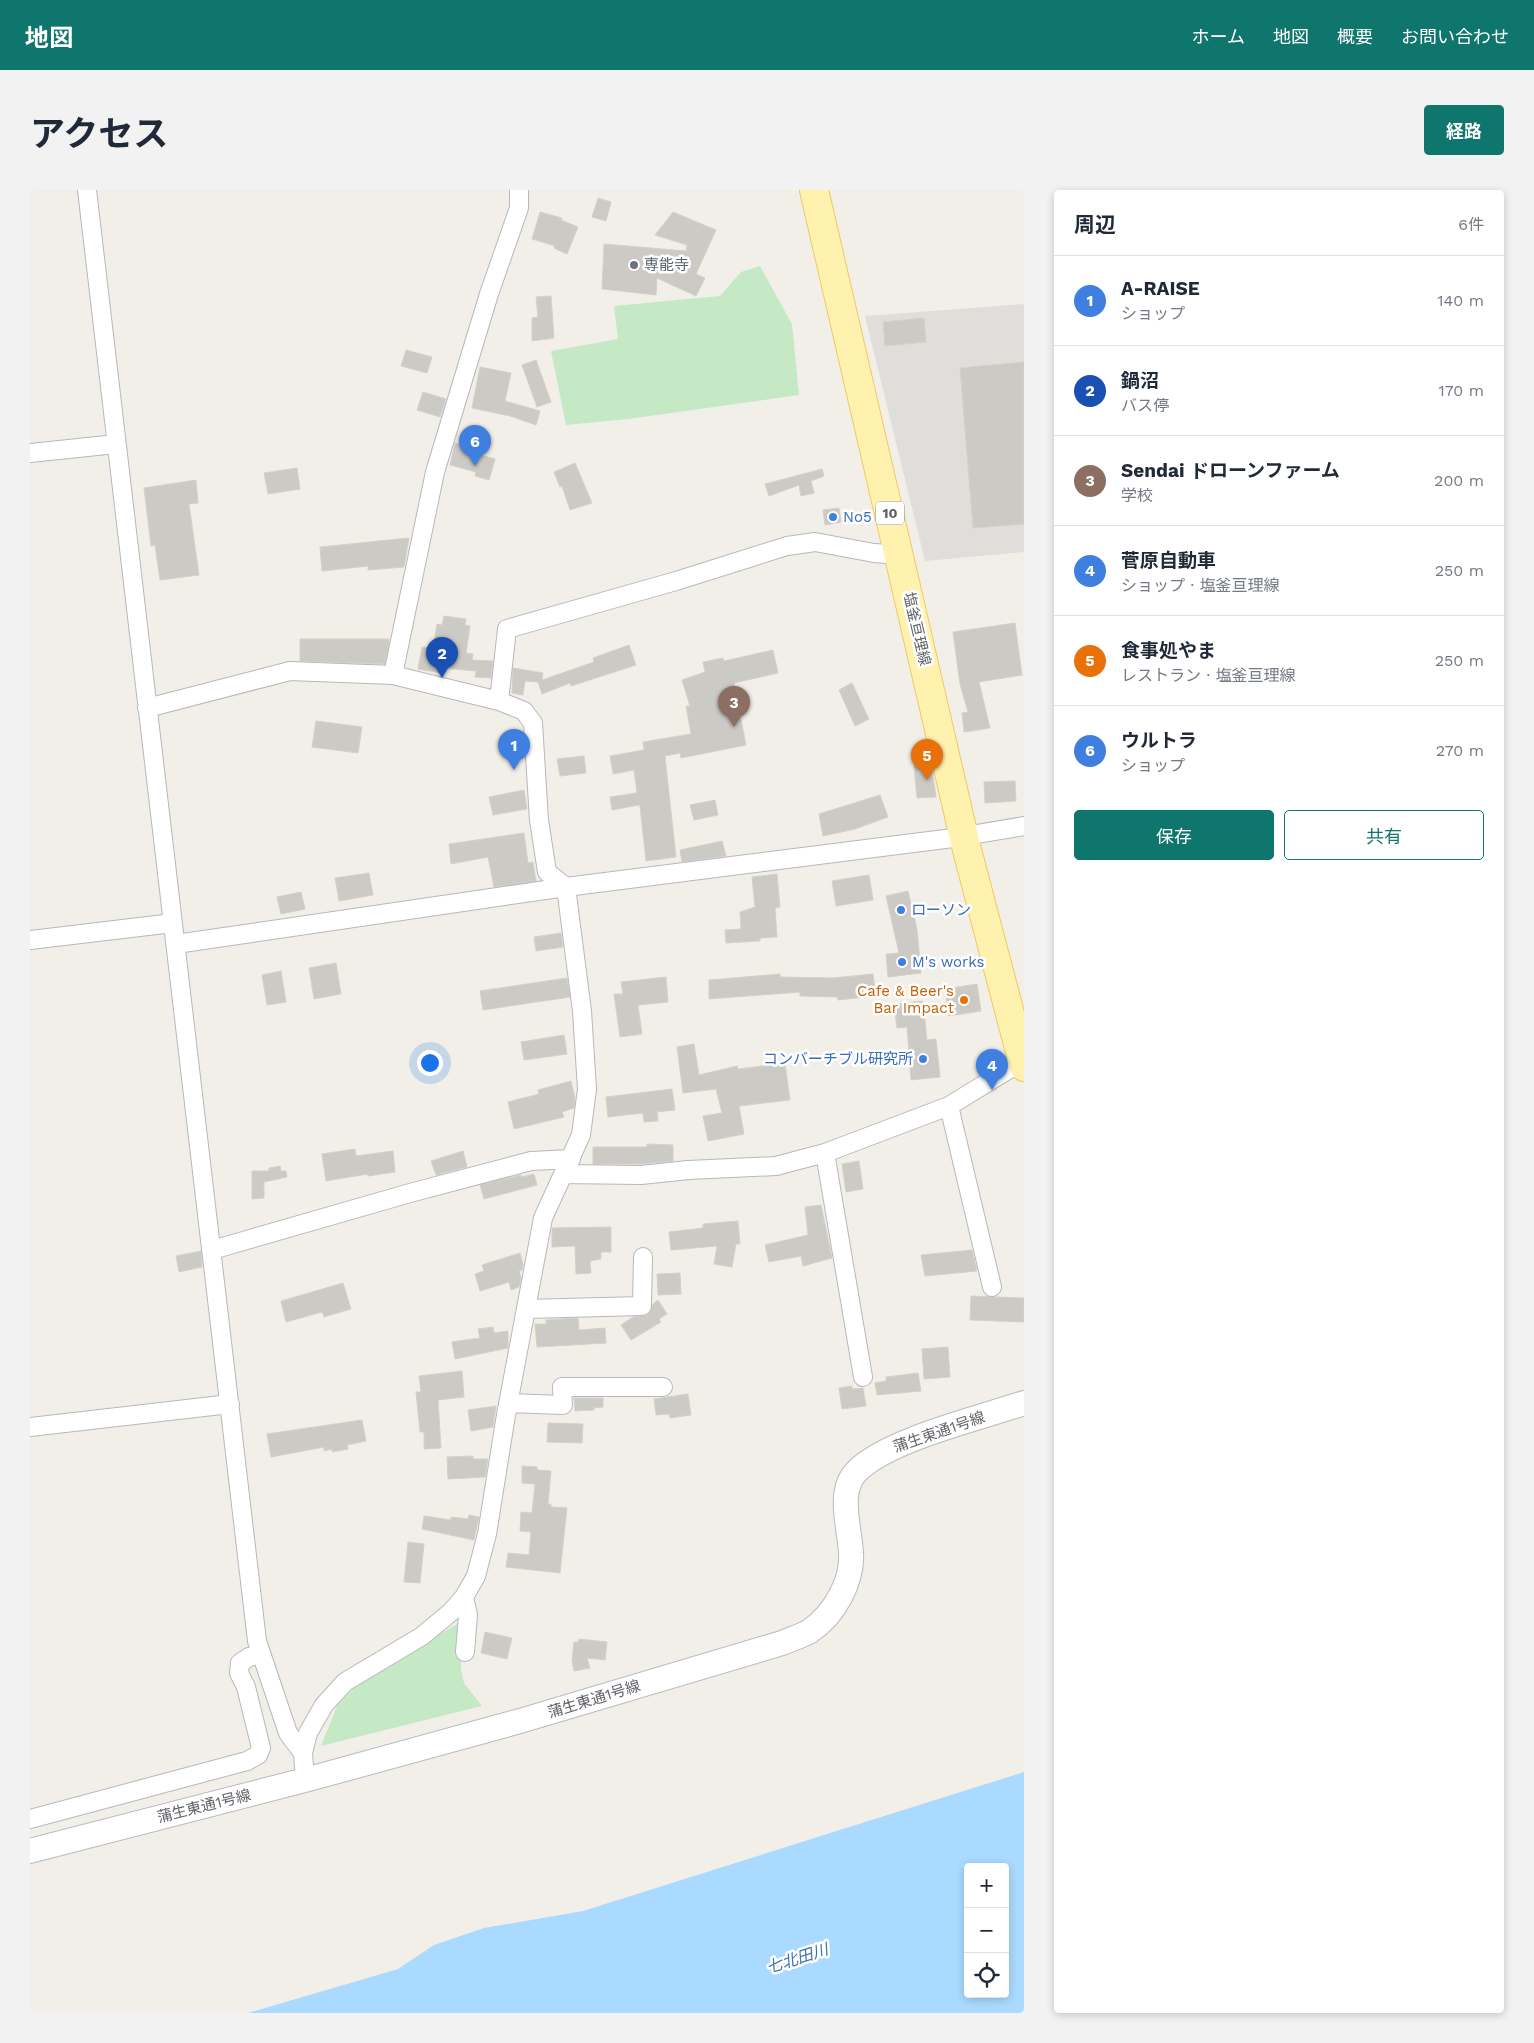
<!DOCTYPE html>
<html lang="ja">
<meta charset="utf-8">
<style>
:root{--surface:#fff;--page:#f2f2f3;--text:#1f2937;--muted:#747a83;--line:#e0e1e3;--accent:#0f766e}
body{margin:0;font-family:"Work Sans","Noto Sans JP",sans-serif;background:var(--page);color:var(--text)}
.controls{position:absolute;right:15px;bottom:15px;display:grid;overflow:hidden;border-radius:5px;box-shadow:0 2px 8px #0003}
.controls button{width:45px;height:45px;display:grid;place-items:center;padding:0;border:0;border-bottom:1px solid var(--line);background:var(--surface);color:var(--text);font:25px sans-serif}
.you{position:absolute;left:399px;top:872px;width:18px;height:18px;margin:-12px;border:4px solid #fff;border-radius:50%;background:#1a73e8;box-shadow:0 0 0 8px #1a73e833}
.badge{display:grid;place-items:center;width:32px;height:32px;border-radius:50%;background:var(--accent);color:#fff;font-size:16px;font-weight:700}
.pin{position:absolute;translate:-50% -41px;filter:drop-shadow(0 1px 2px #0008)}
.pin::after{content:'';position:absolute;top:26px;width:18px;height:15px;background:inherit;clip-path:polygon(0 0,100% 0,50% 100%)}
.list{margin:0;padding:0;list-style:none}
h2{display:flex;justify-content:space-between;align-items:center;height:65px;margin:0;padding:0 20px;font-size:21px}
h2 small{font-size:16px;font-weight:400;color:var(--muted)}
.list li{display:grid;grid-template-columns:32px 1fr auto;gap:15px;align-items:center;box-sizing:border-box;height:90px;padding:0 20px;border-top:1px solid var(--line)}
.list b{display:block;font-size:19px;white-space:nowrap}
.list p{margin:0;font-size:16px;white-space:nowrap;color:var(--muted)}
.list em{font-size:16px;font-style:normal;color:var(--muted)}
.actions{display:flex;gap:10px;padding:15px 20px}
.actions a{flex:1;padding:11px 0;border:1px solid var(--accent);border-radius:5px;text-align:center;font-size:18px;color:var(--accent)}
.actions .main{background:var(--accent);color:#fff}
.icon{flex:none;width:28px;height:28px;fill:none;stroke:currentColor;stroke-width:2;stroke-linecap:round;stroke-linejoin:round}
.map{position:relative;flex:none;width:994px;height:1823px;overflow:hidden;border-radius:5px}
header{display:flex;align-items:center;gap:30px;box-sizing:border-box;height:70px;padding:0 25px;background:var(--accent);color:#fff}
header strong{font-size:24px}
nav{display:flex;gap:28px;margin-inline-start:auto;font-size:18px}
.intro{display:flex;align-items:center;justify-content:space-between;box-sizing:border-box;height:120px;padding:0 30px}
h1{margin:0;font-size:35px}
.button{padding:12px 22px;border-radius:5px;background:var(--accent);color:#fff;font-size:18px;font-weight:700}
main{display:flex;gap:30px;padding:0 30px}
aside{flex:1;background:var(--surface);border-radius:5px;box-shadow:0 2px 8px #0003}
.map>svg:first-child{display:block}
</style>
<header>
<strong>地図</strong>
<nav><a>ホーム</a><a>地図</a><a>概要</a><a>お問い合わせ</a></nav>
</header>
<div class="intro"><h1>アクセス</h1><a class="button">経路</a></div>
<main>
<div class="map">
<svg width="994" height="1823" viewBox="0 0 994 1823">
<rect width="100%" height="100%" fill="#f1efe8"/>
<!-- industrial -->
<path fill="#e0deda" d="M994 114V362L895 371 835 126Z"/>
<!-- green -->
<path fill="#c5e8c5" d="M730 76 762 134 769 205 598 229 536 235 521 161 588 149 584 116 690 106 711 82Z
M432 1431 431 1480 434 1493 452 1516 291 1556 307 1516 329 1493Z"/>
<!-- water -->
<path fill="#aadaff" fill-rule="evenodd" d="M994 1582V1823H218L368 1779 404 1755 454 1738 553 1721ZM938 1677H975V1804H938Z"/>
<!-- building -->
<path fill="#cccac5" stroke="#d6d1c6" d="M568 8 581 12 576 31 562 27Z
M510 22 532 28 531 30 548 37 537 64 524 58 525 56 502 49Z
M643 22 686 40 666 84 675 88 666 106 627 88 626 105 572 99 574 54 656 61 657 55 625 45Z
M521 106 524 148 502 151V128L508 127 506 107Z
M894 128 896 152 855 156 853 132Z
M376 160 402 167 397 183 371 176Z
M506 170 521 212 507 217 492 175Z
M994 172V334L943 338 930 178Z
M450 177 481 183 475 211 510 221 506 235 480 226 442 218Z
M393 202 416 209 410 227 387 220Z
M425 253 446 258 444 263 465 269 459 290 445 286 446 282 420 275Z
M545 273 562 313 540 320 532 296 530 297 524 282Z
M267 278 270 299 238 304 234 283Z
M792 279 794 286 781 291 784 303 771 306 769 295 739 306 735 294Z
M166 290 168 313 159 314 169 385 130 390 125 355 121 356 114 298Z
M809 318 811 332 795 335 793 320Z
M379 348 374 377 338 380V376L292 381 290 357Z
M414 426 436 429 435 435 440 436 436 463 443 464 442 470 463 471 461 488 445 487 446 481 413 478 412 483 388 479 392 457 403 458 407 434 412 435Z
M985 433 992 485 949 492 960 538 934 542 932 523 938 522 930 494 923 442Z
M270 449H359V453L355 474 270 471Z
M599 455 606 475 541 496 540 493 512 504 508 492 495 491 493 505 482 503 483 478 513 483 512 490 564 472 563 468Z
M743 460 748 483 704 493 716 555 651 568 650 563 635 566 646 667 616 671 610 617 609 615 582 620 580 607 607 603 604 580 583 584 580 566 614 560 613 552 661 544 656 516H660L652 490 675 482 673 472 693 468 694 471Z
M822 493 839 529 825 536 809 500Z
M286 531 332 537 328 563 282 557Z
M554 566 556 583 530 586 527 569Z
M901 574 906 607 887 608 884 576Z
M985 591 986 611 955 613 954 592Z
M494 600 497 619 463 625 459 607Z
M850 605 858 627 825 639 793 646 789 624Z
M685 610 688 625 664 630 660 615Z
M494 643 498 673 503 672 506 691 464 697 458 667 421 674 419 654Z
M692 651 696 666 652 672 650 660Z
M339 683 343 705 309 711 305 688Z
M747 684 750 717 745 718 747 747 730 748V751L696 753 695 740 711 739 710 722 725 717 722 687Z
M839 685 843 710 806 716 802 691Z
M878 701 887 739 891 783 858 787 856 764 869 763 856 706Z
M271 702 275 719 251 724 247 707Z
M531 743 533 757 506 761 504 747Z
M306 773 311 804 284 809 279 778Z
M251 781 256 812 237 815 232 785Z
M750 784V787L803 788 843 784 846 806 808 810 807 807 770 806V802L679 809V790Z
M636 787 638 812 608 815 612 844 590 847 584 804H593L591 792Z
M537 788 540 807 453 820 450 801Z
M947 794 951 821 919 826 915 799Z
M893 811 897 850 906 849 910 887 881 890 877 837 867 838 864 814Z
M534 845 537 864 494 870 491 852Z
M664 854 669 885 707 876 708 879 755 873 760 910 709 916 714 944 678 951 673 926 692 923 686 899 653 903 647 857Z
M541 891 545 908 544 918 532 922 534 927 484 939 478 912 509 904 508 900Z
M642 899 645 920 627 922 628 931 614 932 613 923 578 927 576 907Z
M617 954 643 955V971L610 974H563V957H617Z
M325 959 326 966 363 961 365 982 338 986V984L296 991 292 964Z
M433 961 437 977 406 985 401 971Z
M829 971 833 999 816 1002 812 974Z
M250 976 251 981H256L257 987 234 992V1008L222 1009V981H239V978Z
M504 984 507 995 454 1009 450 995 491 985V987Z
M791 1015 802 1068 773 1076 771 1066 739 1072 735 1055 778 1045 775 1017Z
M708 1031 710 1054H706L702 1077 684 1074 687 1056 641 1060 639 1042 673 1038V1034Z
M581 1037V1062H571V1069L560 1071 561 1083 546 1084 545 1056 522 1057V1038Z
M942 1060 947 1081 895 1086 891 1065Z
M171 1061 172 1077 149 1082 146 1066Z
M490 1063 493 1075 492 1080 489 1081 491 1088 489 1097 481 1100 479 1092 450 1101 445 1084 454 1081 452 1075Z
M650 1083 651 1104 628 1105 627 1084Z
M313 1093 321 1119 294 1127 292 1122 256 1132 251 1111Z
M941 1106 994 1108V1132L940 1130Z
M628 1110 637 1124 629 1129 631 1132 601 1150 591 1135 603 1127 618 1125 623 1114Z
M548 1128 549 1140 575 1138 576 1153 507 1157 505 1134H516V1130Z
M463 1137 464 1143 478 1141V1158L425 1169 422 1152 450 1148 448 1139Z
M918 1157 920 1187 894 1189 892 1159Z
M432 1181 434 1207 408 1210 411 1258 394 1259V1242H390L386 1202H391L389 1186Z
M888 1183 891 1201 847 1205 845 1193 856 1191V1187Z
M822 1196V1199L833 1198 836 1216 812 1219 809 1198Z
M658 1204 661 1225 640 1228 639 1224 626 1225 624 1209Z
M544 1208H573V1217L564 1218V1220L545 1221Z
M466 1216 463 1237 441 1241 438 1220Z
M332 1230 336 1251 317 1255 318 1259 302 1262V1259L294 1261V1257L241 1267 237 1244Z
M518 1233 553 1234 552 1253 517 1252Z
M443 1266V1269H458L455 1287 418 1289 417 1267Z
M492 1276 507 1277V1280L521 1281 518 1314H521V1317L537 1318 530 1383 476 1377 478 1363 499 1365 501 1342 490 1341 491 1322 502 1323 505 1294 492 1293Z
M439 1325 449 1327 444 1350 392 1339 394 1326 421 1330V1327L438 1329Z
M378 1352 394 1354 390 1393 374 1392Z
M455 1442 482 1448 477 1469 451 1463Z
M549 1449 577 1452 575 1470 557 1468 560 1478 544 1481 542 1471 544 1452H548Z"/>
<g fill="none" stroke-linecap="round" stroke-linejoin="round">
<!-- street casing -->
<g stroke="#b5b8bc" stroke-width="20">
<path id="street" d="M57 0 227 1451 258 1543 273 1563
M0 263 86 254
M363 485 405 282 459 104 489 18V0
M469 511 477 439 646 391 757 356 785 352 844 363 869 365
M117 518 260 481 363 485 469 511 494 521 503 533 509 630 517 682 536 697 923 648 994 636
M0 750 143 733
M146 754 536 697 552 821 557 899 551 945 513 1028 476 1225 457 1344 446 1386 434 1407 421 1422 392 1446 315 1492 294 1515 278 1543 273 1563 275 1590
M919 916 962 1097
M795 963 833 1187
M534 984 611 985 658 980 746 976 795 963 919 916 994 870
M182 1060 380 1003 501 971 541 969
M496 1119 612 1116 613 1067
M478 1213 533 1215 532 1197H633
M0 1237 200 1214
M434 1407 438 1425 435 1462
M0 1629 217 1571 228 1565 231 1558 216 1497 209 1483 210 1473 219 1467 231 1464"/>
</g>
<!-- secondary casing -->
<g stroke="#b6babf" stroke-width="26">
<path id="secondary" d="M0 1661 275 1590 490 1531 752 1453C761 1449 772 1446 780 1441 804 1425 823 1391 821 1363 820 1339 807 1302 826 1282 856 1250 950 1228 994 1213"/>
</g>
<!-- primary casing -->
<g stroke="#f2c960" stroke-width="30">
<path id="primary" d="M784 0 937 660 994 877"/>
</g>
<!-- street -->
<use href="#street" stroke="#fff" stroke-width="18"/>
<!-- secondary -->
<use href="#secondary" stroke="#fff" stroke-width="24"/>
<!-- primary -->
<use href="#primary" stroke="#fff2af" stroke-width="28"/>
</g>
<!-- markers -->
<circle fill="#6b7280" stroke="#fff" stroke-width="2" cx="604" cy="75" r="5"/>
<g fill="#3f7fe0" stroke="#fff" stroke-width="2">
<circle cx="803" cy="327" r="5"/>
<circle cx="871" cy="720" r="5"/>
<circle cx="872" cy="772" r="5"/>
<circle cx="893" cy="869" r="5"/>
</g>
<circle fill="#e8710a" stroke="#fff" stroke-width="2" cx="934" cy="810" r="5"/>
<g text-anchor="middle" stroke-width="5" stroke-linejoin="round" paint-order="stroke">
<!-- shield labels -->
<rect fill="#fff" stroke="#8f9295" stroke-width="1" x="846" y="311.5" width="28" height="23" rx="4"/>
<g font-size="14" font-weight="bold" fill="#5f6368">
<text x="860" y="328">10</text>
</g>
<!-- worship labels -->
<g font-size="15" fill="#5b616d" stroke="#fff" text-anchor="start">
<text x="614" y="80">専能寺</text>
</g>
<!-- shop labels -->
<g font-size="15" fill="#366cbe" stroke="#fff" text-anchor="start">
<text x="813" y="332">No5</text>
<text x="881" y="725">ローソン</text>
<text x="882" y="777">M's works</text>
<text x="883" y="874" text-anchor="end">コンバーチブル研究所</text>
</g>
<!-- street labels -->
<g font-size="15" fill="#5f6368" stroke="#fff">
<text transform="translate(887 439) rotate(77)" y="5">塩釜亘理線</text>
<text transform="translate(909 1242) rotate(-19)" y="5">蒲生東通1号線</text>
<text transform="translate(564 1509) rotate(-17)" y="5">蒲生東通1号線</text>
<text transform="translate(174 1616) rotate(-14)" y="5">蒲生東通1号線</text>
</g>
<!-- food labels -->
<g font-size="15" fill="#c56008" stroke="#fff" text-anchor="end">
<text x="924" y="806">Cafe &amp; Beer's<tspan x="924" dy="17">Bar Impact</tspan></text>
</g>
<!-- water labels -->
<g font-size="16" font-style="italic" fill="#4174aa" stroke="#fff">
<text transform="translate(767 1768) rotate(-18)" y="6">七北田川</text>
</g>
</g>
</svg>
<div class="controls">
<button>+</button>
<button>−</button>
<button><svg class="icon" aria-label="locate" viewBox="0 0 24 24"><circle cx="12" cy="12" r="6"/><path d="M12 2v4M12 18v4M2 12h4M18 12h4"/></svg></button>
</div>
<div class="you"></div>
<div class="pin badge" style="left:484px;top:580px;background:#3f7fe0">1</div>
<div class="pin badge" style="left:412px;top:488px;background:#1a4fb4">2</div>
<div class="pin badge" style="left:704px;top:537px;background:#8d6e63">3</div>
<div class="pin badge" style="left:962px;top:900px;background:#3f7fe0">4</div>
<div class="pin badge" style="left:897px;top:590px;background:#e8710a">5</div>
<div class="pin badge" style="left:445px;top:276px;background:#3f7fe0">6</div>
</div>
<aside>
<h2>周辺<small>6件</small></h2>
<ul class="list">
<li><span class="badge" style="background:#3f7fe0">1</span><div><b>A-RAISE</b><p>ショップ</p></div><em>140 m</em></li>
<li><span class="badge" style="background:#1a4fb4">2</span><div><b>鍋沼</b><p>バス停</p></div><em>170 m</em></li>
<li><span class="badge" style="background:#8d6e63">3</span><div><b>Sendai ドローンファーム</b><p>学校</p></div><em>200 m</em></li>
<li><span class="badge" style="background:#3f7fe0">4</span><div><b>菅原自動車</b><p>ショップ · 塩釜亘理線</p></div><em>250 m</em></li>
<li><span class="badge" style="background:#e8710a">5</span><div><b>食事処やま</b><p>レストラン · 塩釜亘理線</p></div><em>250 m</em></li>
<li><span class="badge" style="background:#3f7fe0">6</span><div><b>ウルトラ</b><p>ショップ</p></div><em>270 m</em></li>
</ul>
<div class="actions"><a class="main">保存</a><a>共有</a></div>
</aside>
</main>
